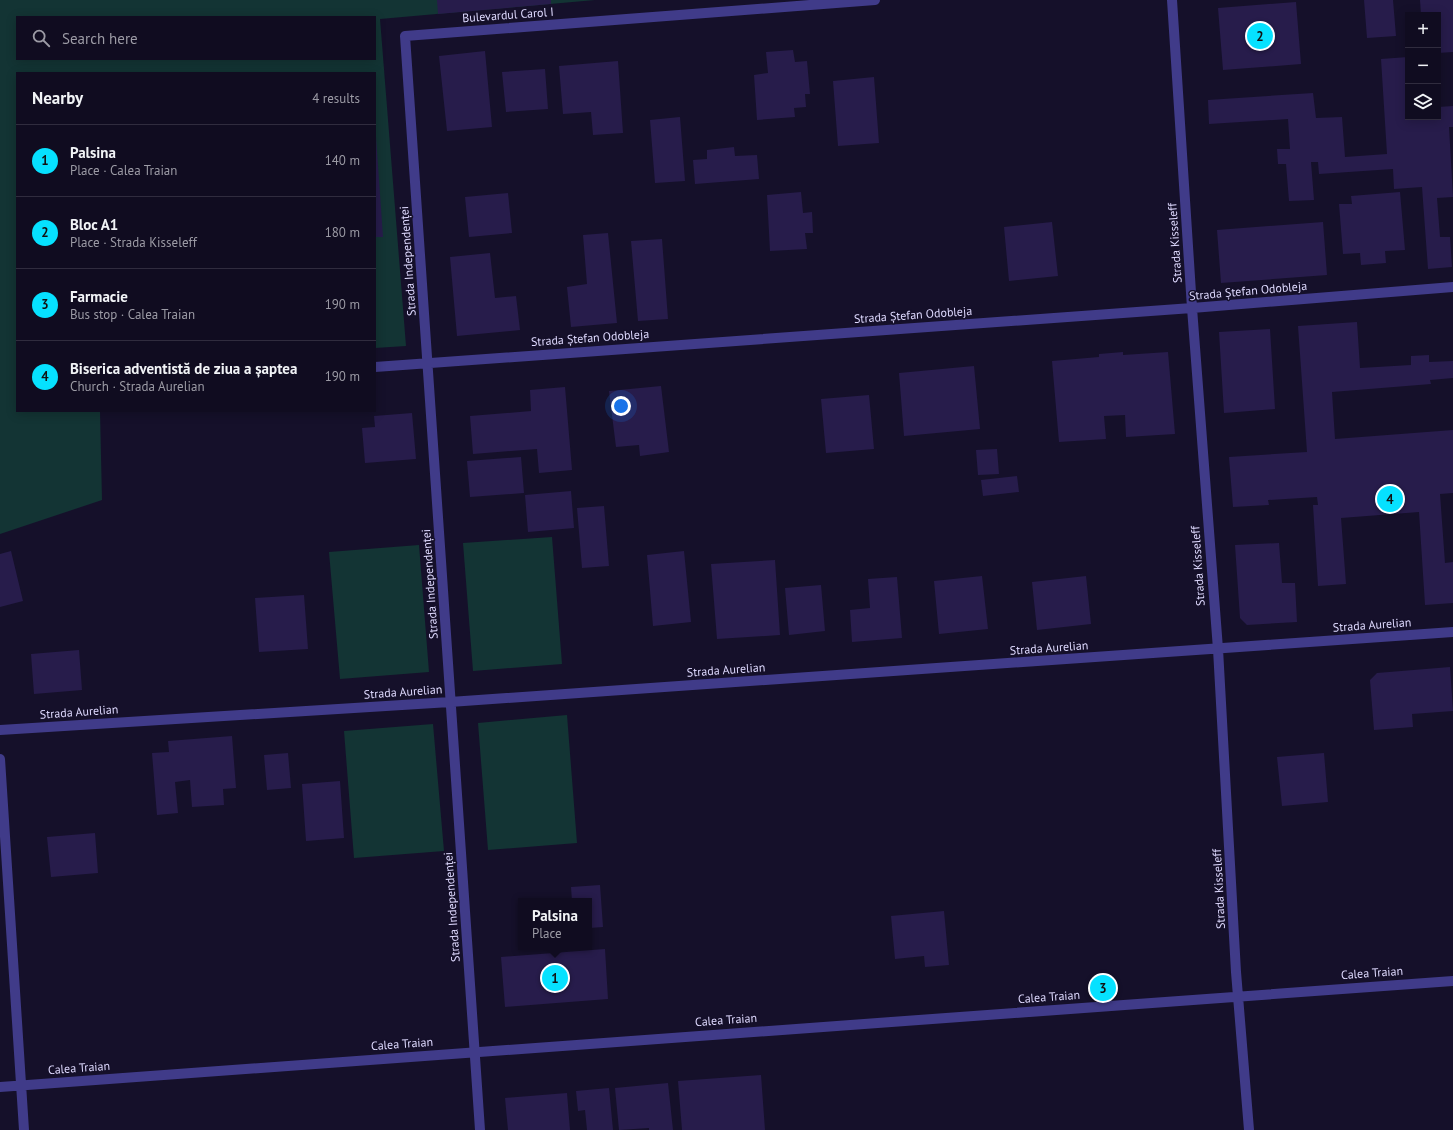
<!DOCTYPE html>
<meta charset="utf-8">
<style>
:root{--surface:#100c20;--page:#191529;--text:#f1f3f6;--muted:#9c9ba5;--line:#302c3e;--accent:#06e1ff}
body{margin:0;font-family:"PT Sans",sans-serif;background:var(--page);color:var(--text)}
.controls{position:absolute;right:12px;top:12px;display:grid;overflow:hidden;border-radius:0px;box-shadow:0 2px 10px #0003}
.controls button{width:36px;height:36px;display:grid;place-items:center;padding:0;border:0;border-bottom:1px solid var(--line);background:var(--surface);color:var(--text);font:20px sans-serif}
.you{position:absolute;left:621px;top:406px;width:14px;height:14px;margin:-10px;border:3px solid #fff;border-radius:50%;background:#1a73e8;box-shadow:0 0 0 6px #1a73e833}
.badge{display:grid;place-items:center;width:26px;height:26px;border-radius:50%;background:var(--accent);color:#111;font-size:13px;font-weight:700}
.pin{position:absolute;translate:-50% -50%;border:2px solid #fff;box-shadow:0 1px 4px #0006}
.popup{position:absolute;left:518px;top:898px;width:74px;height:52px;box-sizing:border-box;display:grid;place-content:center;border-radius:0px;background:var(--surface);filter:drop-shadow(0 1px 3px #0005);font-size:13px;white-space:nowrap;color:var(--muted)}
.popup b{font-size:15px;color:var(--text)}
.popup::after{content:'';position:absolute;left:50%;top:100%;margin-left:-8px;border:8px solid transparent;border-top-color:var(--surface)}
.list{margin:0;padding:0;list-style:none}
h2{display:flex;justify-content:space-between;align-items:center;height:52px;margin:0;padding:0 16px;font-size:17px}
h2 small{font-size:13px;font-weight:400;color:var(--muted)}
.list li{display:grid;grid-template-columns:26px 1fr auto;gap:12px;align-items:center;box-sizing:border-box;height:72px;padding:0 16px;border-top:1px solid var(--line)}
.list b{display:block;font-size:15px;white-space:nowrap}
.list p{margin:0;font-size:13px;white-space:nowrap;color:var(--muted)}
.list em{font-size:13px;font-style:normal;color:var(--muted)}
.icon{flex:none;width:22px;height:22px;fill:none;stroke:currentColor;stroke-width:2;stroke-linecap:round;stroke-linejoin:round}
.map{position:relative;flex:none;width:1453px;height:1130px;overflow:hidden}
.search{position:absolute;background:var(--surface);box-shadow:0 2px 10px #0003;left:16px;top:16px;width:360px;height:44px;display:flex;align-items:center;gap:10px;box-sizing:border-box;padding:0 14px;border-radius:0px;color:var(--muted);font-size:15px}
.panel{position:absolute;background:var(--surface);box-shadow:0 2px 10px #0003;left:16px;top:72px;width:360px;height:340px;border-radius:0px}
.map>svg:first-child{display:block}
</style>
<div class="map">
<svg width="1453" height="1130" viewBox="0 0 1453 1130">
<rect width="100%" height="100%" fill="#15102a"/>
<!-- green -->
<path fill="#133434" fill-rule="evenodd" d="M0 0H595L380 19 406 346 375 348V73H17V411H100L102 500 0 534ZM17 17H375V59H17Z
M552 537 562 664 473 671 463 543Z
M419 545 429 672 340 679 329 552Z
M567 715 577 843 488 850 478 723Z
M433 724 444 851 354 858 344 731Z"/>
<!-- building -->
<path fill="#271c4b" d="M437 0H551V4L438 14Z
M1364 0H1393L1396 36 1367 38Z
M1420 0H1453V52L1438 53V15H1421Z
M1296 2 1301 64 1223 70 1218 8Z
M793 50 795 62 807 61 810 94H805L806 107 794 108 795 117 757 120 754 75 768 73 766 52Z
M485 51 492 127 447 131 439 56Z
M1408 57V117H1438V107L1453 106V127H1449L1453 197 1437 198 1440 237H1450L1452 267 1428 269 1422 187 1394 189 1393 169 1319 174 1318 162H1311L1314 200 1289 201 1286 164H1278L1277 149H1290L1288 119 1209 124 1208 100 1313 93 1316 118 1342 117 1345 157 1387 154 1381 59Z
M618 61 623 133 593 135 591 112 563 114 559 66Z
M545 69 548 109 506 112 502 72Z
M874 77 879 143 838 146 833 81Z
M680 117 685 181 655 183 650 120Z
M375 137H376L383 237H375Z
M734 147 735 156 757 155 759 179 695 184 693 160 707 159V150Z
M801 192 803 213 812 212 813 233H805L807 249 770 251 767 195Z
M1400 192 1405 250 1385 251 1386 263 1361 265 1360 253 1343 254 1339 204H1352L1351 196Z
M508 193 512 233 469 237 465 197Z
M1052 222 1058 276 1009 281 1004 227Z
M1323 222 1327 275 1221 283 1217 230Z
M608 233 617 323 571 327 567 287 587 284 583 235Z
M662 239 668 319 638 321 631 241Z
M490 253 495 298 516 296 520 330 457 336 450 257Z
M1357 322 1360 368 1411 365V356L1429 355V362L1453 361V378L1430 380 1431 384 1332 392 1335 439 1453 430V493L1440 494 1445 563 1453 562V603L1425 605 1419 512 1341 518 1346 584 1318 586 1313 505H1318L1317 497 1268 500 1269 505 1233 507 1229 457 1307 452 1298 326Z
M1270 329 1275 409 1224 413 1219 332Z
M1123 352V355L1168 352 1175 434 1126 437 1125 415 1104 416 1106 439 1059 442 1052 361 1099 357V354Z
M974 366 980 429 904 436 899 373Z
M661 386 669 452 640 456 639 445 616 447 609 391Z
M565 387 572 470 539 473 537 449 473 454 470 416 531 411 530 390Z
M869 395 874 449 826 453 821 399Z
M412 413 416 459 365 463 362 428 375 427 374 416Z
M997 449 999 474 978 475 976 450Z
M521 457 524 493 470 497 467 461Z
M1017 476 1019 492 983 496 981 480Z
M571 491 574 528 528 532 525 495Z
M604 506 609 566 582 568 577 508Z
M1279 543 1282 583H1295L1297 622 1247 625 1240 618 1235 545Z
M11 551 23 601 0 607V554Z
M684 551 691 622 653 626 647 555Z
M775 560 780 635 717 639 711 564Z
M982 576 988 629 939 634 934 581Z
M1086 576 1091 624 1037 630 1032 582Z
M897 577 902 638 852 642 850 610 870 608 868 579Z
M821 585 825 631 789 635 785 588Z
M304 595 308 649 259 652 255 598Z
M79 650 82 690 34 694 31 654Z
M1450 667 1453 711 1412 714 1413 727 1374 730 1370 680 1377 673Z
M232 736 236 788 223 789 224 805 192 807 190 780 175 782 178 813 157 815 152 753 169 752 168 741Z
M288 753 291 788 267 790 264 755Z
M1324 753 1328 802 1282 806 1277 757Z
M340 781 344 838 306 841 302 784Z
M95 833 98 873 51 877 47 837Z
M600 885 603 927 589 928V901H572L571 887Z
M944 911 949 965 925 967 924 956 895 959 891 916Z
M605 949 608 999 505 1007 501 957Z
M761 1075 765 1130H682L678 1081Z
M668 1083 673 1130H649V1128L619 1130 615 1088Z
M609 1088 613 1130H587L585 1110 578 1111 576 1091Z
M567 1093 570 1130H508L505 1098Z"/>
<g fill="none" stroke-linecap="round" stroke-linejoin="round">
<!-- minor -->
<path stroke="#403b89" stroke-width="10" d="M1172 0 1192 308 1218 649 1236 972 1249 1130
M375 367 1192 308 1453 287
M0 730 450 702 1453 632
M0 759 24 1130
M0 1087 1453 981
M480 1130 405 36 875 0"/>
</g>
<g text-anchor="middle" stroke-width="3" stroke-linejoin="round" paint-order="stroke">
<!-- street labels -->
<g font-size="12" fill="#dfdaff" stroke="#15102a">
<text transform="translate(508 15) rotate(-4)" y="4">Bulevardul Carol I</text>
<text transform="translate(1175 243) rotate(-94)" y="4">Strada Kisseleff</text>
<text transform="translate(408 261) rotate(-94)" y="4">Strada Independenței</text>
<text transform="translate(1248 291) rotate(-5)" y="4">Strada Ștefan Odobleja</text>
<text transform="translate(913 315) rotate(-4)" y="4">Strada Ștefan Odobleja</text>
<text transform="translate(590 338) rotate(-4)" y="4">Strada Ștefan Odobleja</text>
<text transform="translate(1198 566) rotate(-94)" y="4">Strada Kisseleff</text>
<text transform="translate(430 584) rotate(-94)" y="4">Strada Independenței</text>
<text transform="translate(1372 625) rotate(-4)" y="4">Strada Aurelian</text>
<text transform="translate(1049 648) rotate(-4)" y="4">Strada Aurelian</text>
<text transform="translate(726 670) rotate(-4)" y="4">Strada Aurelian</text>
<text transform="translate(403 692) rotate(-4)" y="4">Strada Aurelian</text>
<text transform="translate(79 712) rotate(-4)" y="4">Strada Aurelian</text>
<text transform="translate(1219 889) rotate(-93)" y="4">Strada Kisseleff</text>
<text transform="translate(452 907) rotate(-94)" y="4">Strada Independenței</text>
<text transform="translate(1372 973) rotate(-4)" y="4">Calea Traian</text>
<text transform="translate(1049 997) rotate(-4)" y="4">Calea Traian</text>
<text transform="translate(726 1020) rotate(-4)" y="4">Calea Traian</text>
<text transform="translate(402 1044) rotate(-4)" y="4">Calea Traian</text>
<text transform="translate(79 1068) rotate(-4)" y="4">Calea Traian</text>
</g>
</g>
</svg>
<div class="controls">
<button>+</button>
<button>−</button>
<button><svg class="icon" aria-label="layers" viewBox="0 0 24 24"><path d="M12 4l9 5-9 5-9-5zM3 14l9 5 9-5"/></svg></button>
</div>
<div class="you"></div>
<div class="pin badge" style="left:555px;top:978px">1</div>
<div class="popup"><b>Palsina</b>Place</div>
<div class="pin badge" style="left:1260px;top:36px">2</div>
<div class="pin badge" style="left:1103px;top:988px">3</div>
<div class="pin badge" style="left:1390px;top:499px">4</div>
<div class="search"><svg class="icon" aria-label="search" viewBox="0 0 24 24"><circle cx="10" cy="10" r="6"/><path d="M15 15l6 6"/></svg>Search here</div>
<section class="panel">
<h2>Nearby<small>4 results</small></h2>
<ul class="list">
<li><span class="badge">1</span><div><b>Palsina</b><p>Place · Calea Traian</p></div><em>140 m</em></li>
<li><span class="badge">2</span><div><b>Bloc A1</b><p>Place · Strada Kisseleff</p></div><em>180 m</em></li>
<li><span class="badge">3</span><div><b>Farmacie</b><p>Bus stop · Calea Traian</p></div><em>190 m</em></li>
<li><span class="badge">4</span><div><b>Biserica adventistă de ziua a șaptea</b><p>Church · Strada Aurelian</p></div><em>190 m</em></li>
</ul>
</section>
</div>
